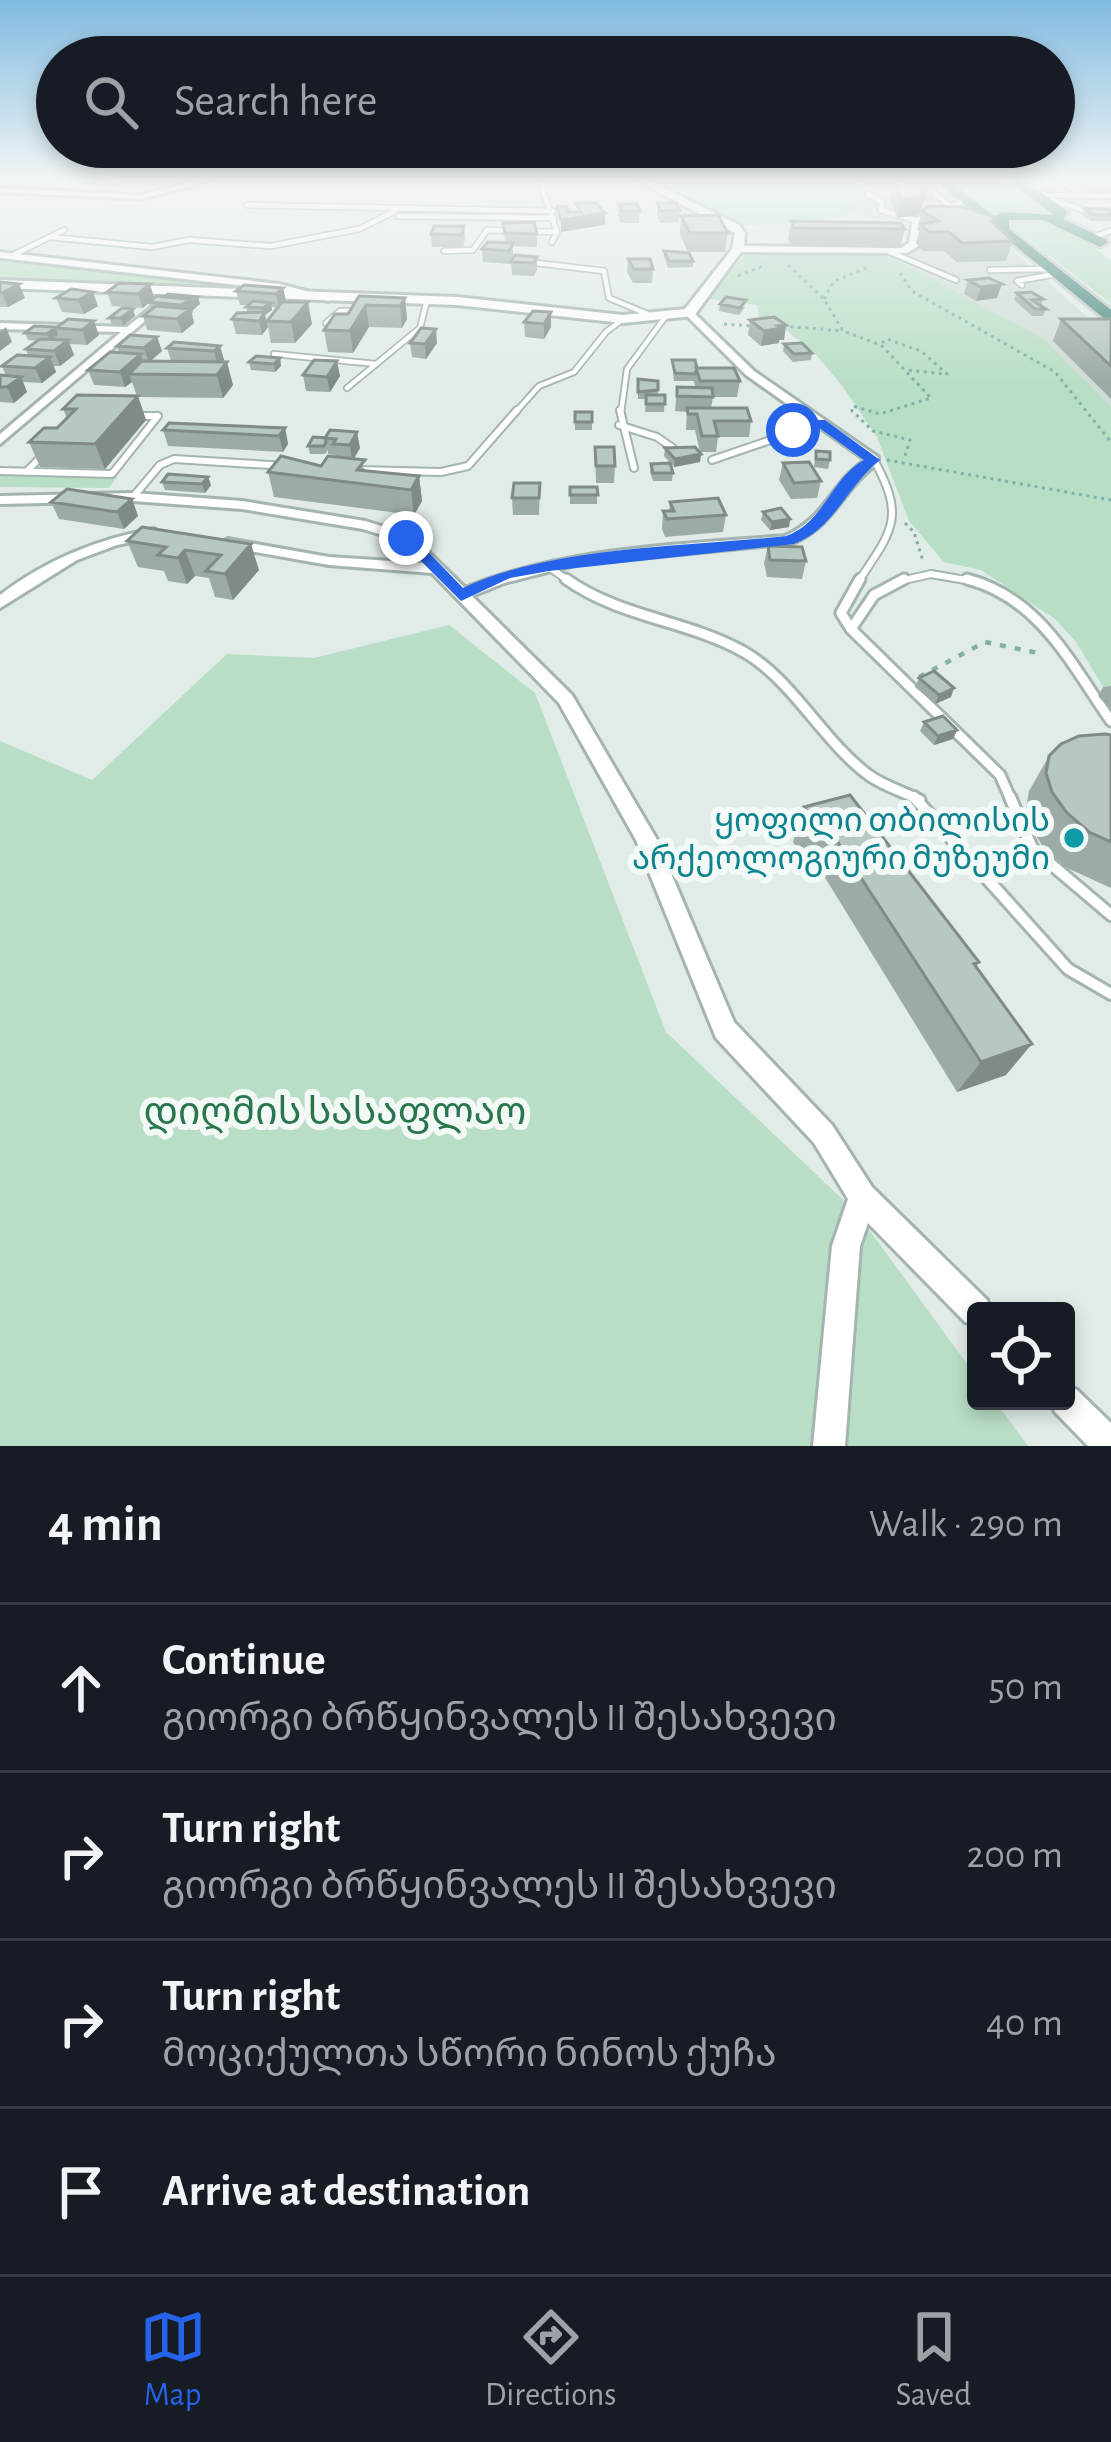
<!DOCTYPE html>
<meta charset="utf-8">
<style>
:root{--surface:#171b24;--page:#20242c;--text:#f1f3f6;--muted:#9ea1a6;--line:#363941;--accent:#2563eb}
body{margin:0;font-family:"Alegreya Sans","Noto Sans Georgian",sans-serif;background:var(--page);color:var(--text)}
.controls{position:absolute;right:36px;bottom:36px;display:grid;overflow:hidden;border-radius:12px;box-shadow:0 6px 18px #0003}
.controls button{width:108px;height:108px;display:grid;place-items:center;padding:0;border:0;border-bottom:3px solid var(--line);background:var(--surface);color:var(--text);font:60px sans-serif}
.stop{position:absolute;width:36px;height:36px;margin:-27px;border:9px solid #2563eb;border-radius:50%;background:#fff}
.stop.end{background:#2563eb;border-color:#fff;box-shadow:0 3px 12px #0008}
.list{margin:0;padding:0;list-style:none}
h2{display:flex;justify-content:space-between;align-items:center;height:156px;margin:0;padding:0 48px;font-size:51px}
h2 small{font-size:39px;font-weight:400;color:var(--muted)}
.list li{display:grid;grid-template-columns:78px 1fr auto;gap:36px;align-items:center;box-sizing:border-box;height:168px;padding:0 48px;border-top:3px solid var(--line)}
.list b{display:block;font-size:45px;white-space:nowrap}
.list p{margin:0;font-size:39px;white-space:nowrap;color:var(--muted)}
.list em{font-size:39px;font-style:normal;color:var(--muted)}
.icon{flex:none;width:66px;height:66px;fill:none;stroke:currentColor;stroke-width:2;stroke-linecap:round;stroke-linejoin:round}
.map{position:relative;flex:none;width:1111px;height:1446px;overflow:hidden}
.search{position:absolute;background:var(--surface);box-shadow:0 6px 18px #0003;left:36px;right:36px;top:36px;height:132px;display:flex;align-items:center;gap:30px;box-sizing:border-box;padding:0 42px;border-radius:66px;color:var(--muted);font-size:45px}
.sheet{height:828px;background:var(--surface)}
nav{display:flex;justify-content:space-around;align-items:center;box-sizing:border-box;height:168px;border-top:3px solid var(--line);background:var(--surface);font-size:33px;color:var(--muted)}
nav a{display:grid;justify-items:center;gap:6px}
nav .on{color:var(--accent)}
.map>svg:first-child{display:block}
</style>
<div class="map">
<svg width="1111" height="1446" viewBox="0 0 1111 1446">
<rect width="100%" height="100%" fill="#e1ece8"/>
<!-- built -->
<path fill="#d0dcd8" d="M851 181H933L956 203 910 222 878 220 855 213 860 206 854 189 857 184Z
M966 209 1111 338V407L1044 340 890 256 911 252 917 241Z"/>
<!-- green -->
<path fill="#b9dec6" d="M649 181H851L858 184 854 189 860 206 855 213 805 224 739 225Z
M951 181H1005L1055 217 1013 211 992 215Z
M1034 214 1069 230 1111 260V304L1010 225 1008 219Z
M844 253 890 256 1045 340 1111 407V700L1076 642 1055 619 981 570 944 562 909 521 877 437 843 387 813 351 783 328 760 322 757 305 710 299 745 254Z
M0 256 195 283 188 288 0 280Z
M0 474 117 477 109 488 0 487Z
M449 625 535 693 666 1032 856 1212 976 1376V1401H995L1028 1446H0V741L92 780 227 654 314 658Z"/>
<g fill="none" stroke-linecap="round" stroke-linejoin="round">
<!-- service-far3 casing -->
<g stroke="#a4b4b0" stroke-width="8">
<path id="service-far3" d="M540 181 557 232 552 242
M1060 181 1081 194
M926 186 950 206
M868 194 882 202 881 210 917 221
M1036 195 1111 196
M1052 200 1093 213
M247 205 553 211
M398 216 554 218
M50 237 152 247 189 240 271 246 359 229 395 211
M1093 237 1111 231
M444 251 473 250 487 230 557 232
M890 252 956 280
M9 257 64 230
M528 262 604 271 609 298 650 315
M990 270 1049 269
M1022 285 1017 281 1056 274
M326 323 340 311H359
M274 354 376 364
M347 388 420 328 427 300
M515 413 539 386 574 372 606 332 623 319
M621 413 627 369 666 316"/>
</g>
<!-- service-far2 casing -->
<g stroke="#a4b4b0" stroke-width="10">
<path id="service-far2" d="M620 410 634 468
M619 425 657 437 673 448
M712 460 820 423
M356 470 441 472 468 466 517 410
M0 471 112 474 158 416H133
M26 472 43 455
M133 497 160 465 174 459 286 466
M549 567 570 582
M858 582C892 531 906 518 874 460
M896 582 931 574 977 582"/>
</g>
<!-- service-far1 casing -->
<g stroke="#a4b4b0" stroke-width="15">
<path id="service-far1" d="M566 579C621 618 687 620 744 652 792 679 825 744 870 776 884 786 904 792 920 800
M860 579 841 613 851 629 1000 775 1011 800
M967 579C1040 598 1071 664 1111 721
M851 629 874 595 904 579"/>
</g>
<!-- service casing -->
<g stroke="#a4b4b0" stroke-width="16">
<path id="service" d="M914 797 1068 969 1111 994
M1010 797 1032 848 1111 915"/>
</g>
<!-- minor casing -->
<g stroke="#a4b4b0" stroke-width="6">
<path id="minor" d="M200 181H211L140 199 0 192V188L140 195Z
M0 252 279 284 333 298 328 301 279 290 0 258Z
M161 300 164 301V305L0 444V434L121 332 0 329V323L127 327Z
M686 311H692L754 371 878 457V463C842 488 837 523 793 543L579 564 504 583 472 596 572 695 656 838 734 1022 832 1125 872 1187 987 1300 991 1311H976V1326L965 1322 868 1223 860 1246 845 1446H813L832 1246 848 1199 814 1143 716 1038 636 840 559 703 432 573 329 565 228 547 221 543 228 539 329 557 423 563 401 541 363 529 242 509 133 501 0 504V496L133 493 242 501 365 521 411 535 465 588C567 547 677 545 785 536 827 517 831 483 866 460L746 375 686 315Z
M154 529 161 533 159 536 117 545 77 560 0 608V595C46 560 97 539 154 529Z
M1066 1385 1077 1390 1111 1423V1446H1088L1055 1412 1050 1401H1066Z"/>
</g>
<!-- tertiary casing -->
<g stroke="#a4b4b0" stroke-width="6">
<path id="tertiary" d="M638 181H649L739 225 745 233 744 246 901 248 909 243 913 219 964 199 972 201 922 223 920 245 907 253 741 252 694 316 623 323 457 305 0 288V280L457 297 623 315 685 309 732 249 735 233Z"/>
</g>
<!-- trunk casing -->
<g stroke="#c1c9c7" stroke-width="6">
<path id="trunk" d="M936 181H950L995 217 1002 212 1054 215 1010 181H1024L1068 212 1063 219 1105 239 1108 242 1100 247 1043 220H1009V229L1111 310V324Z"/>
</g>
<!-- path-far1 -->
<path stroke="#81b1a6" stroke-width="3" stroke-dasharray="3 4.5" stroke-linecap="butt" d="M788 265 824 299 843 331 881 345 931 398 880 414 853 406 852 411 873 431 910 440 904 459
M900 273 912 291 1055 372 1111 442
M738 276 766 265
M824 299 833 282 870 266
M724 324 754 326
M783 326 843 331
M882 343 887 339 921 351 947 374 906 370
M887 460 1111 500
M905 523 914 532 923 561"/>
<!-- path -->
<path stroke="#81b1a6" stroke-width="4.5" stroke-dasharray="6 9" stroke-linecap="butt" d="M919 677 985 642 1043 654"/>
<!-- service-far3 -->
<use href="#service-far3" stroke="#fff" stroke-width="4.5"/>
<!-- service-far2 -->
<use href="#service-far2" stroke="#fff" stroke-width="6"/>
<!-- service-far1 -->
<use href="#service-far1" stroke="#fff" stroke-width="9"/>
<!-- service -->
<use href="#service" stroke="#fff" stroke-width="10"/>
<!-- minor -->
<use href="#minor" fill="#fff" fill-rule="evenodd"/>
<!-- tertiary -->
<use href="#tertiary" fill="#fff" fill-rule="evenodd"/>
<!-- trunk -->
<use href="#trunk" fill="#48887e" fill-rule="evenodd"/>
</g>
<!-- wall -->
<path fill="#9daba7" d="M859 181H937L939 183 934 200H923L919 215 897 218 890 197 891 192 882 185 868 186Z
M1073 181H1111V193L1092 194Z
M657 203 680 210 679 222 660 223 657 215Z
M619 204 640 211 639 223H621L618 216Z
M1085 209 1111 210V221H1091L1082 215Z
M922 211 993 223 1013 241 1006 261 957 262 944 251H923L916 243 919 231 917 230Z
M681 216 728 233 725 252H688L680 234Z
M791 221 905 229 900 248 791 246 788 240Z
M503 223 537 234V247L513 246V256L510 264 483 262 482 249 505 243Z
M464 226 465 239 463 247H432L431 234Z
M664 251 693 261V267L668 268 664 257Z
M537 257V270L534 276 512 275 511 262Z
M628 259 653 269 652 283H633L627 272Z
M968 280 997 298 976 301 964 294Z
M0 282 25 298 8 307H0Z
M150 284 154 298 198 297 200 304 193 310 192 314 194 323 182 333 147 330 143 316 151 310 149 303 143 308 112 306 107 292Z
M283 288 286 302 312 324 295 343H271L267 321 277 308 272 307V310L265 315 268 327 262 335 236 334 232 319 247 313V305H240L236 291Z
M71 289 98 306 84 314 62 312 56 298Z
M1017 293 1043 299 1041 306 1046 309 1043 316H1032L1014 300Z
M359 296 405 298 407 319 402 328 369 327 353 353 328 352 324 330 348 314Z
M720 304 745 307 739 315 719 311Z
M533 311 551 327 544 339 525 337 524 322Z
M135 316 123 326 112 325 109 318Z
M68 319 99 335 87 345 70 344 74 355 60 366H54L56 372 42 383 23 382 27 392 14 403 0 402V375L6 376 2 366 28 356 26 349 38 341 28 340 25 333 57 328Z
M1061 319H1111V399L1053 341Z
M750 320 786 325 784 340H779V343L761 346 748 335Z
M157 337 162 351 151 361H171L167 348 220 346 224 360 222 362 233 385 223 398 138 397 146 420 105 469 40 467 29 442 57 428 67 418 63 409 137 396 132 382 125 387 94 385 88 370 119 353 117 346Z
M410 343H437L426 359 412 357Z
M784 344 812 353 811 360 793 362 783 351Z
M280 358 281 366 275 372 251 370 249 362Z
M672 360 740 381 737 397H713L711 408 751 421 749 437H718L716 452H700L695 430H686L687 412 675 411 677 387H695L694 381H674Z
M303 375 340 376 330 392 306 391Z
M638 379 658 381V395H665L664 412H645L646 399H638Z
M575 412 592 422V430H575Z
M285 428 288 444 283 452 168 446 163 430Z
M330 430 360 448 354 459 367 471 419 476 422 501 414 515 274 497 268 472 321 466 335 457V455L328 454V450L325 454H310L308 446 325 438Z
M595 447 615 466 614 483H596Z
M665 448 701 454 700 462 674 467 664 456Z
M816 451 830 460 828 469 814 467Z
M783 463 821 481 817 498 791 499 779 480Z
M651 464 673 473 672 481H653L650 472Z
M208 477 211 485 205 493 165 490 162 482Z
M540 483 539 515H513L512 498Z
M570 487H597V504H570Z
M132 499 138 516 124 529 59 519 51 502Z
M670 502 726 515 723 532 665 537 662 529 663 511H669Z
M763 512 790 519 789 527 770 530 761 520Z
M142 527 259 570 233 600 215 597 209 578 195 576 187 584 168 581 164 571 138 567 127 541Z
M768 546 806 561 802 579 767 577 764 563Z
M919 678 951 697 935 704 915 687Z
M1111 686V707H1108L1098 696 1103 687Z
M924 722 957 730 953 739 934 745 920 731Z
M1111 735V888L1065 867 1044 848 1031 828 1026 808 1029 791 1049 756Z
M804 807 979 962 976 967 1006 1075 957 1092 824 876 817 878 793 842Z"/>
<!-- shaded-wall -->
<path fill="#808b88" d="M924 197 919 215 897 218 901 200Z
M605 213V225L561 232V220Z
M19 284 25 298 8 307 2 293Z
M150 284 154 298 143 308 138 294Z
M1002 284 997 298 976 301 981 287Z
M283 288 286 301 279 308 276 294Z
M93 292 98 306 84 314 78 300Z
M198 297 200 304 193 310 192 314 194 323 182 333 177 319 184 314 181 305 190 299Z
M405 298 407 319 402 328 400 306Z
M308 302 312 324 295 343 291 322Z
M271 303 272 310 265 315 268 327 262 335 259 321 264 313 263 308Z
M366 305 369 327 353 353 350 331Z
M133 309 135 316 123 326 121 318Z
M551 312V327L544 339V324Z
M94 321 99 335 87 345 82 330Z
M786 325 784 340H779V343L761 346 764 331Z
M6 327 12 342 0 351V332Z
M56 327 58 335 50 341 47 334Z
M436 329 437 343 426 359 425 344Z
M157 337 162 351 149 362 144 348Z
M68 340 74 355 60 366 54 351Z
M220 346 224 360 218 366 214 351Z
M141 354 146 370 129 374 132 382 125 387 120 372Z
M50 357 56 372 42 383 35 368Z
M280 358 281 366 275 372 274 364Z
M337 361 340 376 330 392 327 377Z
M227 362 233 385 223 398 217 375Z
M21 377 27 392 14 403 7 387Z
M138 396 146 420 105 469 95 444Z
M285 428 288 444 283 452 279 436Z
M357 432 360 448 352 461 350 445Z
M701 454 700 462 674 467 675 459Z
M419 476 422 501 414 515 411 490Z
M208 477 211 485 205 493 202 484Z
M132 499 138 516 124 529 117 512Z
M790 519 789 527 770 530 772 522Z
M251 544 259 570 233 600 225 574Z
M185 550 195 576 187 584 178 558Z
M954 688 951 697 935 704 939 695Z
M957 730 953 739 934 745 938 736Z
M837 841 824 876 817 878 829 844Z
M1032 1044 1006 1075 957 1092 981 1062Z"/>
<!-- building -->
<path fill="#b7c7c2" stroke="#808b88" stroke-width="3" d="M894 181 920 185 924 197 901 200Z
M902 181H937L939 183H905Z
M576 203H596L605 213 561 220 557 206H566L568 212H581Z
M657 203H676L680 210 661 211Z
M619 204H637L640 211H622Z
M928 206 964 207 995 217 991 221 1013 241 962 243 949 232H929L921 224 939 221 922 211Z
M1085 209H1109L1111 215H1094Z
M718 215 728 233H690L681 216Z
M791 221 901 223 905 229 794 228Z
M534 222 537 234 505 233 503 223Z
M434 226H464L462 235 431 234Z
M488 242 513 243 509 251 482 249Z
M664 251 689 253 693 261H669Z
M515 255 537 257 534 263 511 262Z
M628 259H650L653 269H634Z
M989 278 1002 284 981 287 968 280Z
M0 282 19 284 2 293H0Z
M119 283 150 284 138 294 107 292Z
M244 285 283 288 276 294 236 291Z
M71 289 93 292 78 300 56 298Z
M1031 292 1043 299 1032 300 1046 309H1035L1017 293Z
M168 294 198 297 191 303 190 299 164 297Z
M157 296 190 299 181 305 149 302Z
M359 296 405 298 400 306 366 305 350 331 324 330 335 314H348Z
M726 297 746 300 740 308 720 304Z
M253 301 271 303 263 308 246 307Z
M282 302H308L291 322 267 321Z
M156 306 190 309 177 319 143 316Z
M122 308 133 309 121 318H109Z
M533 311 551 312 544 324 524 322Z
M265 312 259 321 232 319 237 313Z
M774 317 786 325 778 326 781 328 764 331 750 320Z
M68 319 94 321 82 330 56 328Z
M1061 319H1111V366Z
M34 326 56 327 47 334 25 333Z
M421 328 436 329 425 344 410 343Z
M130 335 157 337 144 348 117 346Z
M40 339 68 340 54 351 26 349Z
M174 342 220 346 214 351 167 348Z
M802 343 812 353 794 354 784 344Z
M110 352 141 354 120 372 88 370Z
M17 355 50 357 35 368 2 366Z
M256 356 280 358 274 364 249 362Z
M314 360 337 361 327 377 303 375Z
M672 360H695L697 368 695 374 675 373Z
M142 361 227 362 217 375 129 374Z
M696 368H734L740 381H700Z
M0 375 21 377 7 387H0Z
M638 379 658 381V390L638 392Z
M677 387 712 388 713 397 677 396Z
M77 395 138 396 95 444 29 442 44 428H57L76 409H63Z
M646 395H665V404H646Z
M687 408H747L751 421H714L718 436H702L697 414H688Z
M575 412H592V422H575Z
M169 423 285 428 279 436 163 430Z
M330 430 357 432 350 445 333 444 336 439 325 438Z
M313 437 328 438H325L326 442 324 446H308Z
M595 447H614L615 466H596Z
M695 447 701 454 675 459 665 448Z
M816 451 830 452V460L816 459Z
M281 456 321 466 328 456 365 460 357 470 419 476 411 490 268 472Z
M809 462 821 481 794 483 783 463Z
M670 463 673 473H653L651 464Z
M168 474 208 477 202 484 162 482Z
M514 483H540L539 498H512Z
M570 487H597L598 495H570Z
M67 489 132 499 117 512 51 502Z
M718 498 726 515 667 519 663 511H674L670 502Z
M781 508 790 519 772 522 763 512Z
M142 527 251 544 225 574 206 571 221 555 185 550 178 558 158 555 166 547 127 541Z
M768 546 802 547 806 561 770 560Z
M934 671 954 688 939 695 919 678Z
M943 716 957 730 938 736 924 722Z
M1105 734 1111 735V842L1089 832 1067 813 1052 792 1046 773 1049 756 1061 744 1079 736Z
M850 795 979 962 974 964 1032 1044 981 1062 837 841 829 844 804 807Z"/>
<!-- sky -->
<linearGradient id="sky" x2="0" y2="1"><stop stop-color="#81bae0"/><stop offset="0.47" stop-color="#f2f6f5"/><stop offset="1" stop-color="#f2f6f5" stop-opacity="0"/></linearGradient>
<rect width="1111" height="383" fill="url(#sky)"/>
<!-- route -->
<path fill="#2563eb" d="M816 420H825L880 460C846 487 835 528 794 544L549 571 510 578 461 601 398 538 411 534 463 588C551 546 687 547 786 536 825 522 830 479 864 460L818 427 793 434 786 430Z"/>
<!-- markers -->
<circle fill="#0f9aa8" stroke="#f2f9f6" stroke-width="4.5" cx="1074" cy="838" r="12"/>
<g text-anchor="middle" stroke-width="12" stroke-linejoin="round" paint-order="stroke">
<!-- culture labels -->
<g font-size="33" fill="#0d838f" stroke="#f2f9f6" text-anchor="end">
<text x="1050" y="831">ყოფილი თბილისის<tspan x="1050" dy="38">არქეოლოგიური მუზეუმი</tspan></text>
</g>
<!-- near-park labels -->
<g font-size="39" fill="#29764d" stroke="#f2f9f6">
<text x="335" y="1124">დიღმის სასაფლაო</text>
</g>
</g>
</svg>
<div class="controls">
<button><svg class="icon" aria-label="locate" viewBox="0 0 24 24"><circle cx="12" cy="12" r="6"/><path d="M12 2v4M12 18v4M2 12h4M18 12h4"/></svg></button>
</div>
<div class="stop" style="left:793px;top:430px"></div>
<div class="stop end" style="left:406px;top:538px"></div>
<div class="search"><svg class="icon" aria-label="search" viewBox="0 0 24 24"><circle cx="10" cy="10" r="6"/><path d="M15 15l6 6"/></svg>Search here</div>
</div>
<section class="sheet">
<h2>4 min<small>Walk · 290 m</small></h2>
<ul class="list">
<li><svg class="icon" aria-label="ahead" viewBox="0 0 24 24"><path d="M12 20V5M6 11l6-6 6 6"/></svg><div><b>Continue</b><p>გიორგი ბრწყინვალეს II შესახვევი</p></div><em>50 m</em></li>
<li><svg class="icon" aria-label="right" viewBox="0 0 24 24"><path d="M7 20v-9h11M14 6l5 5-5 5"/></svg><div><b>Turn right</b><p>გიორგი ბრწყინვალეს II შესახვევი</p></div><em>200 m</em></li>
<li><svg class="icon" aria-label="right" viewBox="0 0 24 24"><path d="M7 20v-9h11M14 6l5 5-5 5"/></svg><div><b>Turn right</b><p>მოციქულთა სწორი ნინოს ქუჩა</p></div><em>40 m</em></li>
<li><svg class="icon" aria-label="arrive" viewBox="0 0 24 24"><path d="M6 21V4h12l-3 4 3 4H6"/></svg><div><b>Arrive at destination</b></div></li>
</ul>
</section>
<nav>
<a class="on"><svg class="icon" aria-label="map" viewBox="0 0 24 24"><path d="M3 6l6-2 6 2 6-2v14l-6 2-6-2-6 2zM9 4v14M15 6v14"/></svg>Map</a>
<a><svg class="icon" aria-label="directions" viewBox="0 0 24 24"><path d="M12 3l9 9-9 9-9-9zM9 14v-3h6M13 9l2 2-2 2"/></svg>Directions</a>
<a><svg class="icon" aria-label="saved" viewBox="0 0 24 24"><path d="M7 4h10v16l-5-4-5 4z"/></svg>Saved</a>
</nav>
